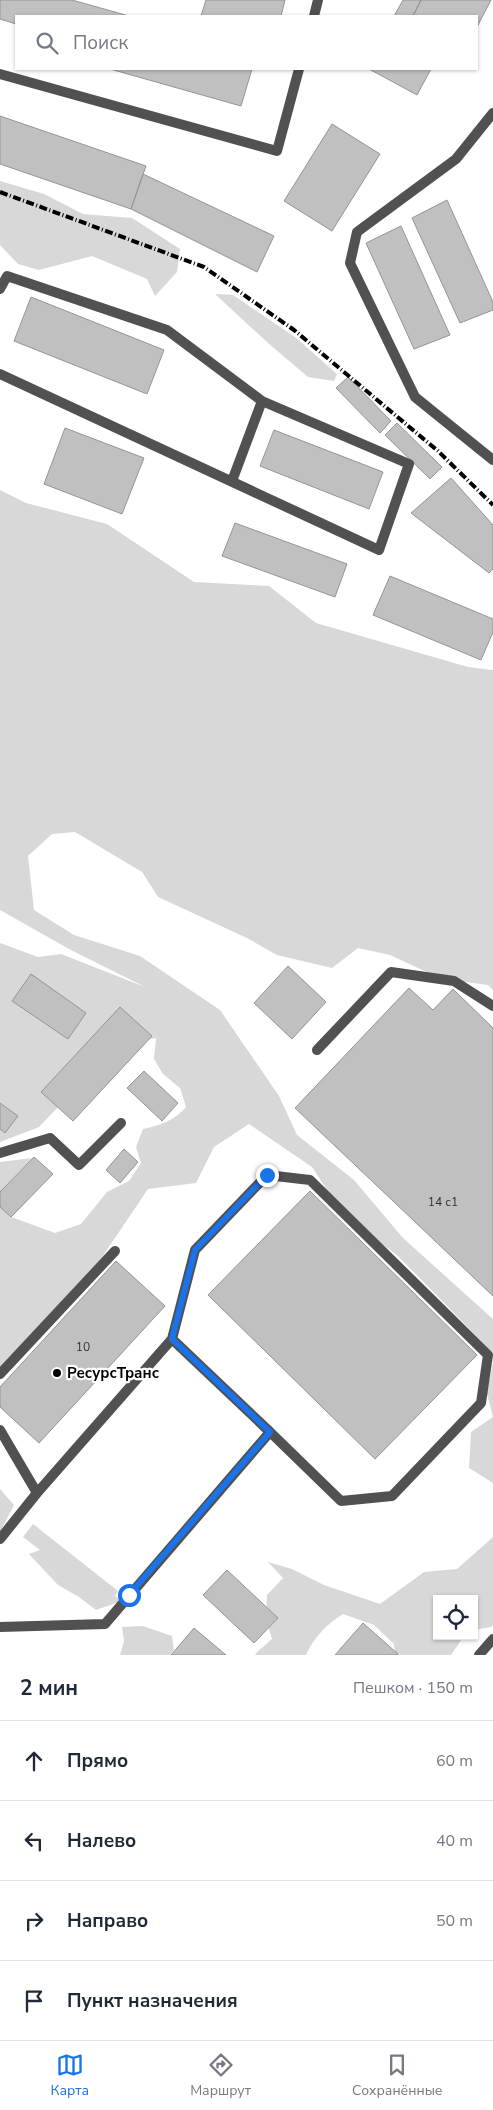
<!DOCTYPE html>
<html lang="ru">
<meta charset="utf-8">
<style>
:root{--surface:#fff;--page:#f2f2f3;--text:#1f2937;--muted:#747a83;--line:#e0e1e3;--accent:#1a73e8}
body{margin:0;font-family:"Nunito Sans",sans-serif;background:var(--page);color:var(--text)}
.controls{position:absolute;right:15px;bottom:15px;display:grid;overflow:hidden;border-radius:0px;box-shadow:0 1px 4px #0004}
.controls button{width:45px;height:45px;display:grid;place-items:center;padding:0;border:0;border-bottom:1px solid var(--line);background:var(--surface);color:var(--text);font:25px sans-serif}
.stop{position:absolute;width:15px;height:15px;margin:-11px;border:4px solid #1a73e8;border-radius:50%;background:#fff}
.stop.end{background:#1a73e8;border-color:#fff;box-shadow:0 1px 5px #0008}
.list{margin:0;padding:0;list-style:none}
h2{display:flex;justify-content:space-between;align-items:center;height:65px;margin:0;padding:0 20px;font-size:21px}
h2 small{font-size:16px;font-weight:400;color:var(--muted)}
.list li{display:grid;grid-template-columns:32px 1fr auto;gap:15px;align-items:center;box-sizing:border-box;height:80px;padding:0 20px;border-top:1px solid var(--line)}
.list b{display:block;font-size:19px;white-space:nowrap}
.list em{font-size:16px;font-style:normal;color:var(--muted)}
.icon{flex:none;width:28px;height:28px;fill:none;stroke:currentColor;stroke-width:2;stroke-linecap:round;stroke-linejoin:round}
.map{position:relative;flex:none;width:493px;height:1655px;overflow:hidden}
.search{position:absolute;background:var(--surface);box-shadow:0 1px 4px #0004;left:15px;right:15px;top:15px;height:55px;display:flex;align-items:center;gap:12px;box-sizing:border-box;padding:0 18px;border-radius:0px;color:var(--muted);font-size:19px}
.sheet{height:385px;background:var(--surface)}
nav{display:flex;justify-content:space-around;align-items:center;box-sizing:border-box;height:70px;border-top:1px solid var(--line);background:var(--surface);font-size:14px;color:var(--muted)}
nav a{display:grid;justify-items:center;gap:2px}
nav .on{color:var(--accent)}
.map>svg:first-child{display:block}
</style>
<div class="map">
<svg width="493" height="1655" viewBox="0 0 493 1655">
<rect width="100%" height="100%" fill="#fff"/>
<!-- green -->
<path fill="#d8d8d8" d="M0 181 44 194 83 214 132 218 180 249 177 272 155 296 147 279 92 256 39 270 18 264 0 245Z
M215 294 233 295 295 337 337 374 334 381 308 377 268 343Z
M0 490 26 503 107 524 194 582 269 586 316 623 468 667 493 670V990L488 985 442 979 390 955 358 948 332 968 277 955 247 938 158 897 142 872 75 832 52 834 28 856 34 910 74 935 140 956 220 1010 279 1096 297 1135 354 1180 403 1238 493 1319V1353L398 1256 343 1214 312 1167 249 1124 214 1147 196 1183 148 1189 92 1272 0 1371V1207L11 1217 55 1233 81 1224 107 1192 129 1181 141 1163 136 1147 143 1129C161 1125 174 1121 186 1107L180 1088 163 1074 154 1059 156 1038 101 1049 77 1087 39 1127 0 1142V943L38 957 61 954 145 987 69 949 0 910Z
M32 1158 0 1192V1162Z
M493 1362V1483L469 1468 471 1432 493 1417 487 1394Z
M0 1489 14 1505 0 1532Z
M33 1524 118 1591 115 1596 122 1601 96 1610 79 1597 58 1585 29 1554 40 1550 23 1537Z
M493 1537V1625L491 1627 474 1630V1599H437V1636H464L451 1655H395L394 1644 374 1625 343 1614C328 1623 313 1638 306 1655H255L257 1652 272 1639 266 1620 267 1595 283 1578 268 1562 292 1569 324 1585 380 1604 424 1572 457 1569Z
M143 1626 172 1636 174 1650 170 1655H120L124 1641 122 1627Z"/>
<!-- building -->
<path fill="#c0c0c0" stroke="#959595" d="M0 0H72L129 16H16V24L0 19Z
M206 0H285L281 16H201Z
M403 0H421L413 16H394Z
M421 0H491L477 27V16H413Z
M110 69H252L241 106Z
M369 69H431L417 95Z
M0 116 146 166 131 209 0 164Z
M332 124 380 154 332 231 284 201Z
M143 174 274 236 257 272 131 209Z
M447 200 493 302V310L460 323 412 218Z
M401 226 450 335 414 349 366 243Z
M31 297 164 350 147 394 14 341Z
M348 377 391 421 380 433 336 388Z
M397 423 442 467 430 479 385 435Z
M65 428 144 458 122 514 44 484Z
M274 430 383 472 369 509 260 466Z
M451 478 493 525V569L489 573 411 513Z
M235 523 347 564 335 597 222 556Z
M390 576 493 619V632L481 660 373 615Z
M288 966 326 1002 292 1039 254 1003Z
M31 974 86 1013 68 1039 12 1001Z
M409 988 433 1010 453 989 493 1028V1296L295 1108Z
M120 1007 152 1036 73 1121 41 1092Z
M144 1071 178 1103 162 1121 127 1088Z
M0 1103 18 1116 5 1133 0 1129Z
M124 1149 138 1162 120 1183 106 1170Z
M34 1157 53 1174 11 1217 0 1207V1192Z
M310 1191 477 1355 375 1459 208 1295Z
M116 1261 165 1306 39 1443 0 1407V1387Z
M227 1570 278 1618 254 1643 203 1595Z
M363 1623 398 1654 397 1655H335Z
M194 1628 226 1655H171Z"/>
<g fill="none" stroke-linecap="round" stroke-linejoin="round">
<!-- service -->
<path stroke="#515151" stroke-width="10" d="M314 16 318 0
M0 74 277 151 299 69
M493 113 456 159 357 232 350 263 415 397 493 460
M0 289 7 276 167 330 262 401 409 464 379 550 0 374
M232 481 262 401
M317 1050 391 972 454 981 493 1006
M0 1153 50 1138 79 1165 121 1123
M172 1339 195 1250 267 1175 310 1180 488 1355 481 1403 392 1496 341 1501 270 1432
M0 1374 115 1251
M0 1430 37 1493 0 1539
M0 1627 105 1624 270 1432 172 1339 37 1493
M479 1655 493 1639"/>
<!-- rail -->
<path stroke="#000" stroke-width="4" stroke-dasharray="8 2.5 1 2.5" stroke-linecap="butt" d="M0 192 204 267 294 330 438 451 493 505"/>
</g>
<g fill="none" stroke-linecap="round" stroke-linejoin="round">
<!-- route -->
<path stroke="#1a73e8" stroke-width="6" d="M129 1595 270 1432 172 1339 195 1250 267 1175"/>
</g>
<!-- markers -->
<circle fill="#000" stroke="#fff" stroke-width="2" cx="57" cy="1373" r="5"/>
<g text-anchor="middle" stroke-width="4.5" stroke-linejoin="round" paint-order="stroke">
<!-- number labels -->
<g font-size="12" fill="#303030">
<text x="443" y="1206">14 с1</text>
<text x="83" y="1351">10</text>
</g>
<!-- poi labels -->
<g font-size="15" font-weight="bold" fill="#000" stroke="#fff" text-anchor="start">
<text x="67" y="1378">РесурсТранс</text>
</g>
</g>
</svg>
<div class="controls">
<button><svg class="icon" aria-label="locate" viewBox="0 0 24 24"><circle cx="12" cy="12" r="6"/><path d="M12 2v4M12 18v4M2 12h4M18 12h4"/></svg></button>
</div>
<div class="stop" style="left:129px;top:1595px"></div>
<div class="stop end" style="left:267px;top:1175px"></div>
<div class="search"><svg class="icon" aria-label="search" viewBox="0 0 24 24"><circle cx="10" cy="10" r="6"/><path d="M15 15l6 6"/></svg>Поиск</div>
</div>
<section class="sheet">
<h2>2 мин<small>Пешком · 150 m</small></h2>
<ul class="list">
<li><svg class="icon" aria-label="ahead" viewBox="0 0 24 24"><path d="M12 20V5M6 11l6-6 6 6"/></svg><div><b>Прямо</b></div><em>60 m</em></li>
<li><svg class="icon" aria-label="left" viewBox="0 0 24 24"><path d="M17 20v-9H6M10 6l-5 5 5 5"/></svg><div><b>Налево</b></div><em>40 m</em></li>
<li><svg class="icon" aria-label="right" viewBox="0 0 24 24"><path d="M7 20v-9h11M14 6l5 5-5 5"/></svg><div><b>Направо</b></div><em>50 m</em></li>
<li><svg class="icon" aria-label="arrive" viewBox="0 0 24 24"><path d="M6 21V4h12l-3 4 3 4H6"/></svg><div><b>Пункт назначения</b></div></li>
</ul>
</section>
<nav>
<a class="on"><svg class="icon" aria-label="map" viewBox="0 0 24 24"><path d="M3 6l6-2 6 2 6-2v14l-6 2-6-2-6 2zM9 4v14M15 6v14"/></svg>Карта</a>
<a><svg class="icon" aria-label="directions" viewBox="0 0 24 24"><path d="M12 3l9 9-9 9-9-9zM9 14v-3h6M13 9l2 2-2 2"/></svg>Маршрут</a>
<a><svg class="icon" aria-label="saved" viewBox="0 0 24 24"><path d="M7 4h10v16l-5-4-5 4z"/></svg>Сохранённые</a>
</nav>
